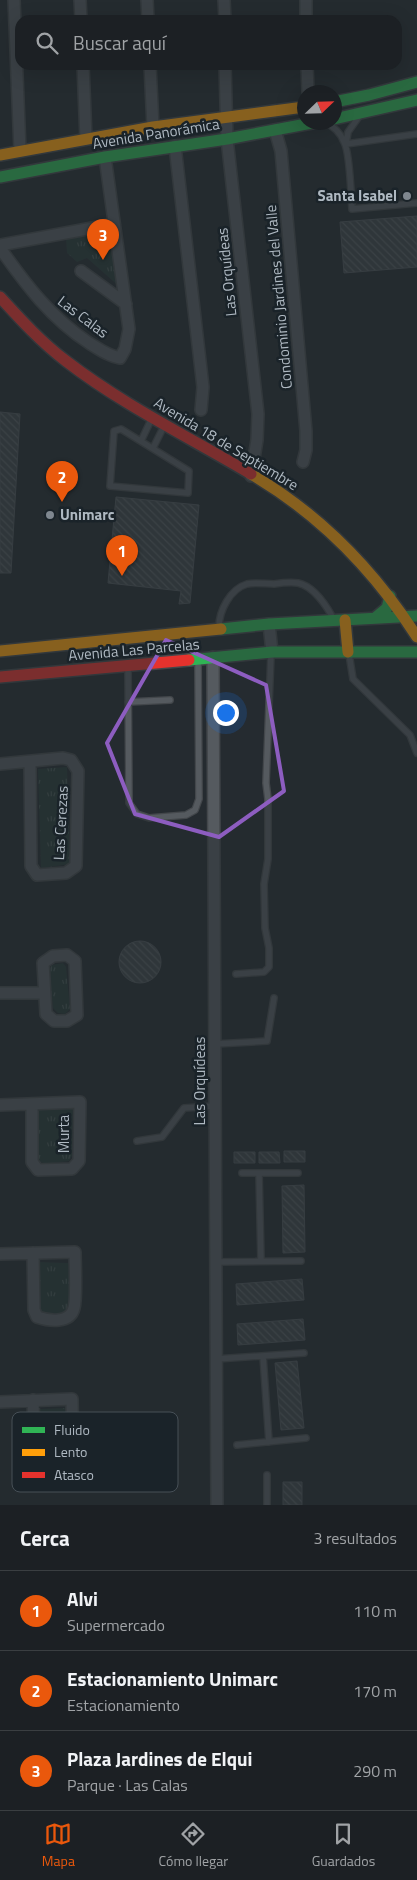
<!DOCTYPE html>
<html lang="es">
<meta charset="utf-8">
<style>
:root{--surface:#1c2024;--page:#292d31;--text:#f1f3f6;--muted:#a0a3a6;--line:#3a3e41;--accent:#ea580c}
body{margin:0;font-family:"Titillium Web",sans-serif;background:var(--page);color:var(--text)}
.compass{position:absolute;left:297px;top:85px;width:45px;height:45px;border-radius:50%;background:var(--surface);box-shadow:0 5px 20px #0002;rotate:67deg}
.you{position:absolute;left:225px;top:712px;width:18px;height:18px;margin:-12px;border:4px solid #fff;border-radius:50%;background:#1a73e8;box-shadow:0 0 0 8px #1a73e833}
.badge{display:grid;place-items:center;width:32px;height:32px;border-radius:50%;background:var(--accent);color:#fff;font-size:16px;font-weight:700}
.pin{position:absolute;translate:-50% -41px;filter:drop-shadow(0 1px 2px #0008)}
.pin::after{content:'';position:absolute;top:26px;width:18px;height:15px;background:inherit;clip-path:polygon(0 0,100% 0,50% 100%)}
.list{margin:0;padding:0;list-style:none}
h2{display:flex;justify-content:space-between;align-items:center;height:65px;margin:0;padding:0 20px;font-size:21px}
h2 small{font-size:16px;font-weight:400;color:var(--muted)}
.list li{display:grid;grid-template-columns:32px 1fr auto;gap:15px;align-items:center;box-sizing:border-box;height:80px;padding:0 20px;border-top:1px solid var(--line)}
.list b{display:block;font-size:19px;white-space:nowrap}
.list p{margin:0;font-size:16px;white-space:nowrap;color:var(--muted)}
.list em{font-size:16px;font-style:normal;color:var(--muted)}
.icon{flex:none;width:28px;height:28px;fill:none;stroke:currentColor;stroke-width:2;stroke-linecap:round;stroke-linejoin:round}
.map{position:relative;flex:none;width:417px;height:1505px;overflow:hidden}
.search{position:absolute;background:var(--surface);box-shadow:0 5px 20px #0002;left:15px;right:15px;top:15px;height:55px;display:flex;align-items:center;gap:12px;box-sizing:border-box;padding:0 18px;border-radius:15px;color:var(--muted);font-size:19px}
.sheet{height:305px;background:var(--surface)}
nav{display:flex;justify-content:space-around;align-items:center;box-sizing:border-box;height:70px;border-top:1px solid var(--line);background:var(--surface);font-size:14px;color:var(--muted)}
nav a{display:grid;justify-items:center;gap:2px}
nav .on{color:var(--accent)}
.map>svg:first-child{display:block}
</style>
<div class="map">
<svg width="417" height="1505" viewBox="0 0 417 1505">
<defs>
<pattern id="grass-tufts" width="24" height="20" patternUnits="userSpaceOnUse" patternTransform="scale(1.25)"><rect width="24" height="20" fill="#273836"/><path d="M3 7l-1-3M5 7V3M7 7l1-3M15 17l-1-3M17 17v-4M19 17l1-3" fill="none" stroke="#445351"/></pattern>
<pattern id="building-back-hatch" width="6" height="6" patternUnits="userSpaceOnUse" patternTransform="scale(1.25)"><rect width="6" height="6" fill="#3d4347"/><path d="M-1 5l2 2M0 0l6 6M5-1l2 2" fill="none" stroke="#565c60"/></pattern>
</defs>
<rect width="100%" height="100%" fill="#252b30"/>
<!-- grass -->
<path fill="url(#grass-tufts)" d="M110 230 121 288 87 258 77 262 67 253 66 238Z
M67 767 70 864 41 868 38 769Z
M63 963 66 967 70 1009 65 1014 58 1013 53 1008 49 970 52 965Z
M37 1108H73L72 1156 69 1161 45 1164 39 1161Z
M36 1262 68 1263 71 1306C64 1318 53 1313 41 1312L38 1308Z
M68 1408 67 1466 61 1472 53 1473 40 1463V1409Z"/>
<!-- building -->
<path fill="url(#building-back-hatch)" stroke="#4d5358" d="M417 216V267L344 273 340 222Z
M0 412 20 414 11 573H0Z
M116 497 199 505 190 603 179 604 181 591 108 583Z
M119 962a21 21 0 1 1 42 0a21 21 0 1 1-42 0Z
M284 1151H305V1162H284Z
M234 1152H255V1163H234Z
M259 1152H279L280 1163H259Z
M304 1185 305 1252 283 1253 282 1186Z
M302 1279 304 1300 237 1305 236 1284Z
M303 1319 305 1340 238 1345 237 1324Z
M297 1361 304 1428 281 1430 275 1363Z
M283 1482H302V1505H283Z"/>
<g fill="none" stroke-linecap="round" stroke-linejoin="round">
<!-- lane casing -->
<g stroke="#43474b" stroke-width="8">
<path id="lane" d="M358 118 348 132 346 144 417 134
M325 122C334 127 340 132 344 142 350 152 351 195 352 209L417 203
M121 429 189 471 188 493 110 486 114 431Z
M141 441 151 420
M153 448 163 428
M219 627C219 611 230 589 247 584 255 582 266 584 274 584 281 583 291 582 298 583 313 586 326 605 333 618
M349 654 353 679 410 735 417 753
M128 667 129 803 137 814 149 818 186 815 195 810 199 799 198 660
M128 702 170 700
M236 974 264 972 269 967V948L265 928 264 884 268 859V799L266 783 271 654
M215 1044 267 1041 274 998
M137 1141 162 1137 184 1108 215 1106
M242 1173H298
M259 1173 261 1261
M216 1262 301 1261
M263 1356 269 1442
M216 1359 304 1353
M237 1445 306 1438
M267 1475V1505"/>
</g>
<!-- street casing -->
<g stroke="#43474b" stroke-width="14">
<path id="street" d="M14 0 20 151
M80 0 81 20
M147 0 148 20
M224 0 225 20
M306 0V20
M83 65 86 139
M150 65 153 127
M225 65 227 139 258 414 257 440 251 476
M307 65 308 92
M275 130 281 151 306 431V450L303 462
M175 146 203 387 201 410
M0 245 114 224
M0 248C26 285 51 318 89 343 99 349 108 356 120 358L125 349 129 329 105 157
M81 271 126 304
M269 624 272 652
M213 657 217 1505
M0 764 63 758 71 760 78 771 76 866 66 873 37 875 31 866 30 762
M67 955 75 961 77 1015 67 1021H54L46 1014 43 963 53 956Z
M0 993H44
M0 1105 80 1102 79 1161 72 1169 38 1170 32 1162V1104
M0 1254 75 1252C75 1264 77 1298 74 1308 70 1324 49 1321 37 1317L34 1310 33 1253
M0 1402 72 1399 73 1466 64 1477C55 1478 45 1477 39 1470 32 1461 34 1413 33 1400"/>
</g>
<!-- fast casing -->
<g stroke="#43474b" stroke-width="14">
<path id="fast" d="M334 102 369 95 417 82
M334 119 417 100
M0 177 105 157 227 139 317 122
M375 618 387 608 390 596
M221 629 269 624 417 616
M189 660 272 652H417"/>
</g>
<!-- slow casing -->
<g stroke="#43474b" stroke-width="14">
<path id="slow" d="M0 155 153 127 304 107
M251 474C321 515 374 570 417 637
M345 620 348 652
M0 651 221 629"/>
</g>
<!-- jam casing -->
<g stroke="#43474b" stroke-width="14">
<path id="jam" d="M0 297C21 320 41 342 66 361 123 405 189 437 251 474
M0 677 189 660"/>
</g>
<!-- lane -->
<use href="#lane" stroke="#555a5f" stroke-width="5.5"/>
<!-- street -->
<use href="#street" stroke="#555a5f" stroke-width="11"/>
<!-- fast -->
<use href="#fast" stroke="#30b455" stroke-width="11"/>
<!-- slow -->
<use href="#slow" stroke="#ff9f0a" stroke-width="11"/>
<!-- jam -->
<use href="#jam" stroke="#e5322d" stroke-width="11"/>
</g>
<!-- marked area -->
<path d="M0 0H417V1505H0ZM166 640 266 685 284 791 219 837 135 814 107 743Z" fill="#252b30" fill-opacity=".55" fill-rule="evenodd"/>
<path fill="none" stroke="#8d5dc0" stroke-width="4" stroke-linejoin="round" d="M166 640 266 685 284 791 219 837 135 814 107 743Z"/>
<!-- markers -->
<g fill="#7f878f" stroke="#1a2329" stroke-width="2">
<circle cx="407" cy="196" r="5"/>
<circle cx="50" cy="515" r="5"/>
</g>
<g text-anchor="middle" stroke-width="5" stroke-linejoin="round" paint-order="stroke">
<!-- street labels -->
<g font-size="15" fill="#afb9c2" stroke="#1a2329">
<text transform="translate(156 134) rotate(-9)" y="5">Avenida Panorámica</text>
<text transform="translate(227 272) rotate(-96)" y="5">Las Orquídeas</text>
<text transform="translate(279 297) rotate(-95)" y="5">Condominio Jardines del Valle</text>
<text transform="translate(83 317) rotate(37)" y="5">Las Calas</text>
<text transform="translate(226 444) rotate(31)" y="5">Avenida 18 de Septiembre</text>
<text transform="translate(134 650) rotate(-5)" y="5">Avenida Las Parcelas</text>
<text transform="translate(61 823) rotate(-87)" y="5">Las Cerezas</text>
<text transform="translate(200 1081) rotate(-90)" y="5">Las Orquídeas</text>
<text transform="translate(64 1134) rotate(-90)" y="5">Murta</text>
</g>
<!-- poi labels -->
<g font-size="15" font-weight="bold" fill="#afb9c2" stroke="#1a2329" text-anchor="end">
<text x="397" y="201">Santa Isabel</text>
<text x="60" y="520" text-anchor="start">Unimarc</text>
</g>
</g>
<!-- legend -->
<rect x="12" y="1412" width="166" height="80" rx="8" fill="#1a2329" stroke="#475057" stroke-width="1"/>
<rect x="22" y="1427" width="23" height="6" fill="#30b455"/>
<rect x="22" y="1449" width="23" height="7" fill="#ff9f0a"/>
<rect x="22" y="1472" width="23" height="6" fill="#e5322d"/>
<g font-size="14" fill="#afb9c2">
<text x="54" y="1435">Fluido</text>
<text x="54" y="1457">Lento</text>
<text x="54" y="1480">Atasco</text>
</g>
</svg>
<svg class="compass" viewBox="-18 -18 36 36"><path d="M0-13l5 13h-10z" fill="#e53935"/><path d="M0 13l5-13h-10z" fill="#a0a3a6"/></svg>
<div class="you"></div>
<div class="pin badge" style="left:122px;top:576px">1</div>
<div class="pin badge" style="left:62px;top:502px">2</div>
<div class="pin badge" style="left:103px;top:260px">3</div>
<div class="search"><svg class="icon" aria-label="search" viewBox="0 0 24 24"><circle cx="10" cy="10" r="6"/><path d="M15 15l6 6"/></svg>Buscar aquí</div>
</div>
<section class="sheet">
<h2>Cerca<small>3 resultados</small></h2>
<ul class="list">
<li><span class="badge">1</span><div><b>Alvi</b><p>Supermercado</p></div><em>110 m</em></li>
<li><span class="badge">2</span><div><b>Estacionamiento Unimarc</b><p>Estacionamiento</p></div><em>170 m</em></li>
<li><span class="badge">3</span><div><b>Plaza Jardines de Elqui</b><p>Parque · Las Calas</p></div><em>290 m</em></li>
</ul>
</section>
<nav>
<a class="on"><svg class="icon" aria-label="map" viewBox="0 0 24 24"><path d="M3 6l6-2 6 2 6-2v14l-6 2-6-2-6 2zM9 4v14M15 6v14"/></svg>Mapa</a>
<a><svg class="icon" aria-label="directions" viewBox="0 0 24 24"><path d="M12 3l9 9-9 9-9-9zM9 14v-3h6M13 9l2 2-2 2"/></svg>Cómo llegar</a>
<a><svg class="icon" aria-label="saved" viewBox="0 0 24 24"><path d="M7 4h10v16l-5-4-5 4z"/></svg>Guardados</a>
</nav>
